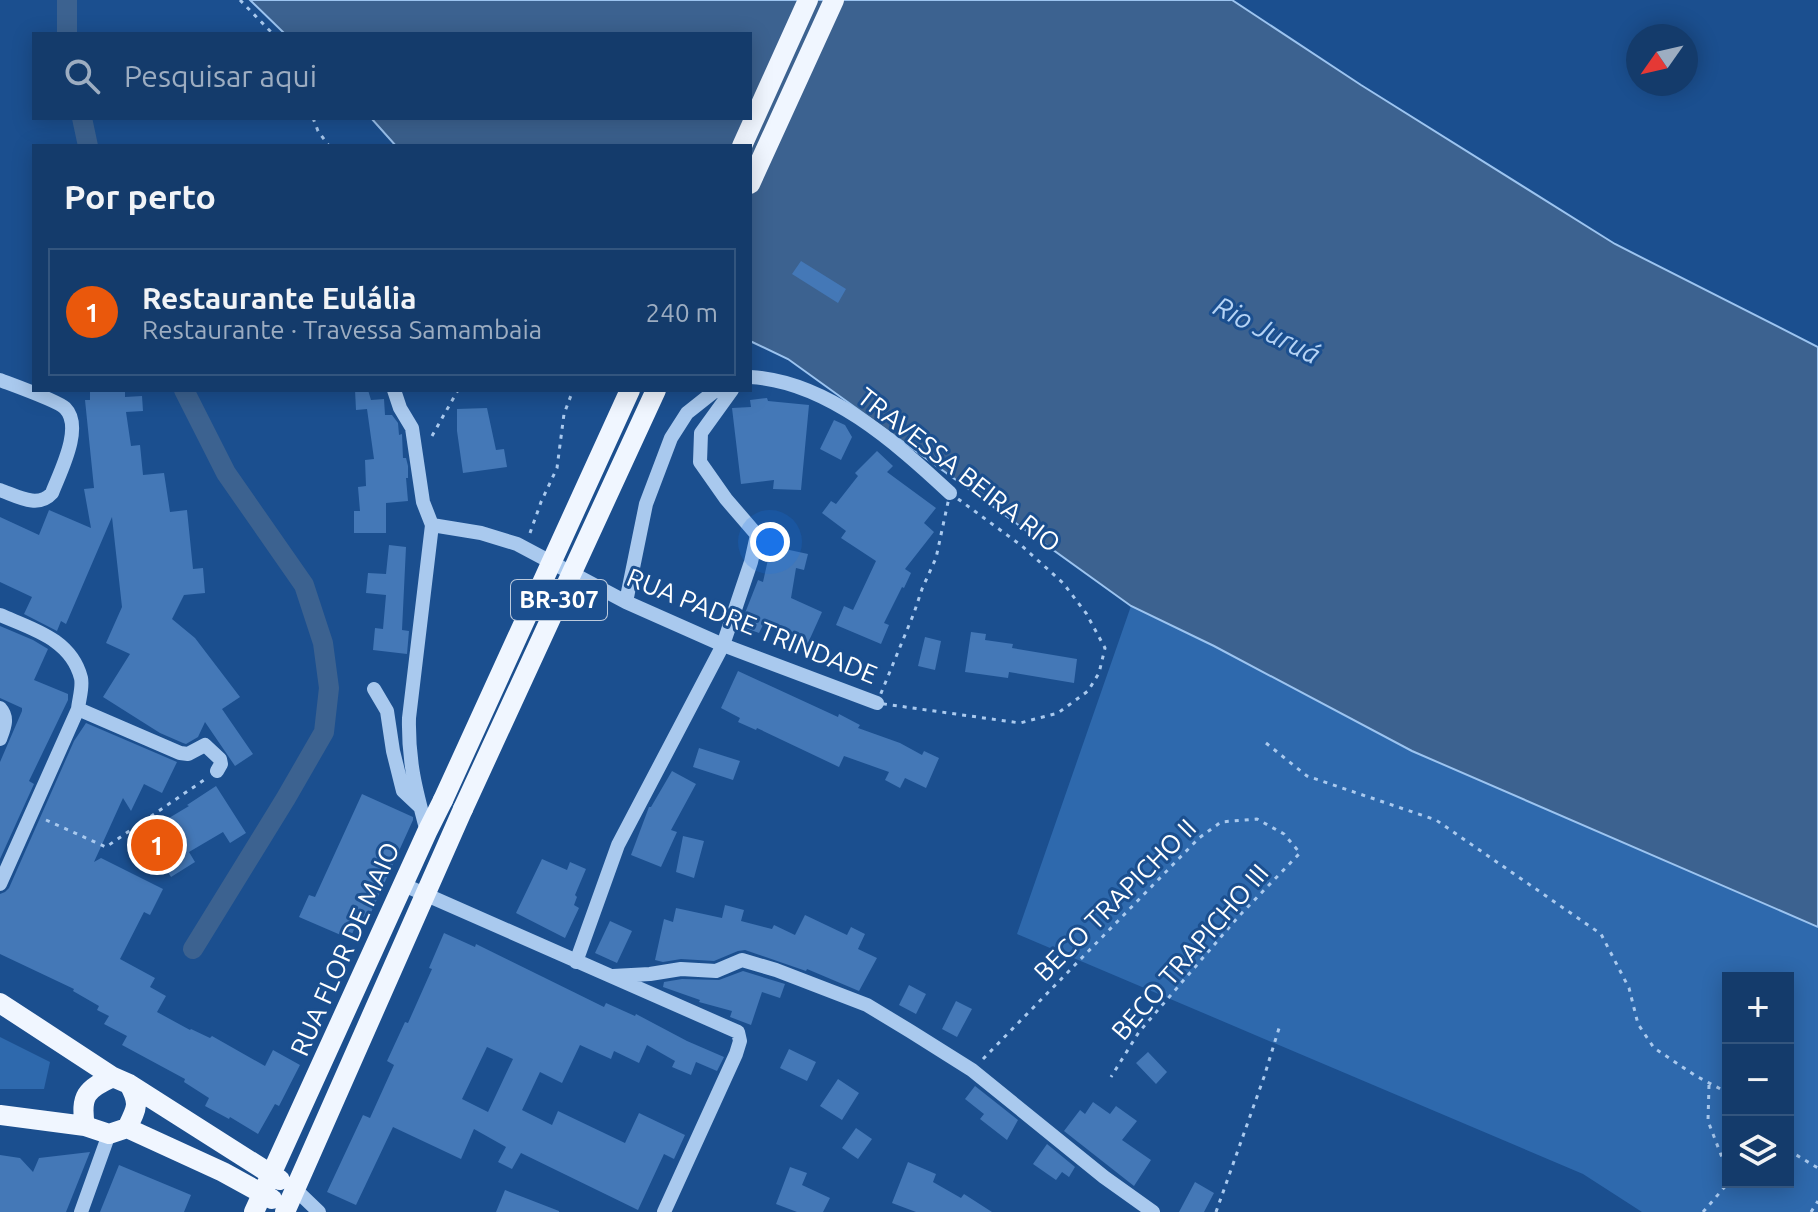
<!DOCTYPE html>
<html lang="pt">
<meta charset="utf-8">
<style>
:root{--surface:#143b6b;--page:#214673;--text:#f1f3f6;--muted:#9dadc1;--line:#33557e;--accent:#ea580c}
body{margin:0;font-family:Ubuntu,sans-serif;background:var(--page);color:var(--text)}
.controls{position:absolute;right:24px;bottom:24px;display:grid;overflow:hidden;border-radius:0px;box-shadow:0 4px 20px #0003}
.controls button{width:72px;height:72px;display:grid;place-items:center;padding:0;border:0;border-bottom:2px solid var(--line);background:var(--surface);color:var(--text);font:40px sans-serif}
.compass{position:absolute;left:1626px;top:24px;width:72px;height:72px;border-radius:50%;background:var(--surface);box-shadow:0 4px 20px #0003;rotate:236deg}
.you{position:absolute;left:770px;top:542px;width:28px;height:28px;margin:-20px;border:6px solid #fff;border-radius:50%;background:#1a73e8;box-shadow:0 0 0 12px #1a73e833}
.badge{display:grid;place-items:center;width:52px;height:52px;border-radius:50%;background:var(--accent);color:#fff;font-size:26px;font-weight:700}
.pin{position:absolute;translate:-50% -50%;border:4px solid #fff;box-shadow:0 2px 8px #0006}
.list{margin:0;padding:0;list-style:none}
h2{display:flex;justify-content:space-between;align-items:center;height:104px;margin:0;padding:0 32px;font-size:34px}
h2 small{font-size:26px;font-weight:400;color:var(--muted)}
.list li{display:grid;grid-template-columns:52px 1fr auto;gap:24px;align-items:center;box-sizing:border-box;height:128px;margin:0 16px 16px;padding:0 16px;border:2px solid var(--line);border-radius:0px}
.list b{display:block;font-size:30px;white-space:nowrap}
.list p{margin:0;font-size:26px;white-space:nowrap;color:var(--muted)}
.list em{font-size:26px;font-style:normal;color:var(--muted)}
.icon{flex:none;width:44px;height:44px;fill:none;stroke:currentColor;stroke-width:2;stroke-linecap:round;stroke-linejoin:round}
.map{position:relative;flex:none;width:1818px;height:1212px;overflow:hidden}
.search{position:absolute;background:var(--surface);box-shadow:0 4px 20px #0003;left:32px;top:32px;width:720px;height:88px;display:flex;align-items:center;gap:20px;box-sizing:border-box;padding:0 28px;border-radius:0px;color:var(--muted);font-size:30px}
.panel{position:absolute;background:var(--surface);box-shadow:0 4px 20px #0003;left:32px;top:144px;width:720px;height:248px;border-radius:0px}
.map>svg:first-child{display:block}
</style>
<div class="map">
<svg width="1818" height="1212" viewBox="0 0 1818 1212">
<rect width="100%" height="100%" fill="#1b4f8f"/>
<!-- green -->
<path fill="#2e69ad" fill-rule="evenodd" d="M1131 606 1214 646 1412 751 1818 927V1212H1642L1583 1174 1017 934ZM1728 978H1788V1182H1728Z
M0 1037 50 1062 44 1089H0Z"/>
<!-- water -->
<path fill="#3c6290" stroke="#9cc4f0" stroke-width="2" d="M250 0H1232L1361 85 1615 244 1818 347V927L1412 751 1214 646 1131 606 788 359 750 341V146H396L371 118H750V34H285Z"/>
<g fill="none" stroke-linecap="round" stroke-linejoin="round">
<!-- canal -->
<path stroke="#3c6290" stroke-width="20" d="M67 0V34
M82 118 88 146
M184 390 226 473 304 585 323 643 329 688 324 732 286 798 193 949"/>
</g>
<!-- building -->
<path fill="#4478b7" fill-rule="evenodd" d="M801 261 846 289 838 303 792 274Z
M90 390H125V397L142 396 143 411 126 412 131 446 140 445 143 475 164 473 170 512 187 510 193 569 203 568 205 593 184 595 172 619 195 638 240 697 222 709 253 754 235 766 205 722 198 737 186 744 183 743 160 733 103 697 130 654 106 643 122 607 112 517 66 624 61 621 57 631 24 614 32 597 0 582V517L39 535 49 510 91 528 84 489 94 488 85 400H90Z
M355 390H368L371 400 384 399 385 415H392L398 423 399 435 402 434 403 458H406L408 466V478H406L408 501 386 503V533H354V511H360L358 487 366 486 365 460 374 459 367 409 356 410Z
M767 398 768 401 809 405 801 490 773 489 774 480 741 484 732 408 751 407 750 400Z
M487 408 496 450 504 449 507 467 463 473 457 431V409Z
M834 420 845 425 852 437 841 460 820 449Z
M877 451 893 466 887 472 936 508 924 523 934 532 905 569 911 573 904 588 902 587 884 623 889 625 881 644 836 625 844 606 853 610 876 561 841 538 846 531 822 513 831 501 836 504 858 476 855 473Z
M389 545 406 547 402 630 409 631 407 654 373 650 375 628 383 629 386 595 366 593 368 573 386 574Z
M771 546 808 554 804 570 796 568 791 598 822 612 808 643 763 625 759 633 740 626 758 580 763 582Z
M0 626 33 640 48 649 34 680 68 694V700L29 781 34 784 0 859V762L22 711V708L0 698Z
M971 632 986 634 985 640 1013 644 1012 648 1077 659 1074 683 1009 672 1008 678 965 672Z
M925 637 941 641 935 670 918 666Z
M738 671 838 717 839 714 860 725 858 728 900 743 922 755 924 751 939 758 926 788 905 778 900 788 885 780 889 772 844 756 839 767 757 728 756 730 738 722 740 718 721 708Z
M86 723 177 762 162 793 144 784 131 811 123 798 94 862 101 858 163 889 150 915 144 912 120 959 155 978 150 987 166 996 157 1012 190 1030 191 1029 210 1038 212 1036 265 1066 273 1050 300 1065 279 1106 275 1104 258 1134 230 1117 229 1119 205 1106 209 1098 184 1082 185 1079 122 1045 127 1036 104 1024 109 1016 97 1010 99 1006 73 991 74 989 0 954V894L5 892 9 888 74 741Z
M699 748 740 761 733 780 693 767Z
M672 771 696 784 671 830 677 832 661 867 631 855 649 807H651Z
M216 786 246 833 230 843 223 832 189 852 195 862 171 877 144 833 189 806 187 805Z
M362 794 413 817V820L368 919 360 915 350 939 299 917 309 895 315 897Z
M683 836 704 841 694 878 676 872Z
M542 859 567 870 570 862 586 869 575 895 577 897 574 905 579 908 565 938 516 913Z
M725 905 744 910 741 921 772 929 774 925 795 935 805 915 847 935 851 927 865 934 858 949 877 958 859 991 807 969 806 971 745 950 738 951 714 961 681 959 663 962 655 960 664 919 673 922 676 908 722 918Z
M610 921 632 931 617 963 595 953Z
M444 933 475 947 476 944 604 1007 606 1003 635 1016 636 1014 687 1041 724 1057 717 1071 696 1062 691 1075 672 1067 675 1061 647 1045 639 1063 614 1051 611 1059 580 1045 562 1083 540 1072 522 1110 552 1125 558 1111 625 1143 639 1113 685 1135 674 1159 664 1154 638 1210 521 1153 512 1169 498 1162 506 1147 474 1129 461 1159 393 1127 356 1205 327 1192 363 1115 370 1118 394 1065 387 1061 405 1022 408 1023 432 969 429 968ZM487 1047 513 1059 488 1112 462 1099Z
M743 971 785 984 780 998 762 992 751 1025 730 1017 732 1011 699 1002 700 1000 663 987 664 982 682 979 719 980Z
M909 985 926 994 916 1014 899 1005Z
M956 1001 972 1009 957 1037 942 1029Z
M789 1049 816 1062 807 1081 780 1068Z
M1148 1052 1167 1072 1156 1084 1136 1063Z
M838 1079 859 1093 842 1120 820 1106Z
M975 1086 1018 1120 1007 1140 980 1119 984 1114 965 1099Z
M1093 1102 1110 1114 1116 1106 1137 1121 1122 1140 1151 1160 1134 1186 1064 1131 1080 1110 1085 1114Z
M856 1128 872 1139 858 1159 842 1148Z
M1047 1144 1075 1167 1069 1177 1062 1172 1056 1180 1033 1164Z
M90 1152 66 1212H0V1155L20 1158 33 1172 39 1158Z
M908 1162 936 1174 933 1182 961 1198 964 1194 992 1212H916L892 1203Z
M119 1165 191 1195 184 1212H100Z
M790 1167 807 1173 802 1185 830 1198 823 1212H797L776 1204Z
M1195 1182 1214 1193 1204 1212H1179Z
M505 1190 559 1211V1212H496Z"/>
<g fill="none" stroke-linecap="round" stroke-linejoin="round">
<!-- path -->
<path stroke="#a9c9ee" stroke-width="3" stroke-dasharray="4 6" stroke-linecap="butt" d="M240 0 273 34
M313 118 318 131 329 146
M432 436 458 390
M950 493 1022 546 1063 583 1086 613 1105 648 1099 673 1088 691 1058 713 1020 723 877 703 914 613 922 589 936 558Z
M530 533 541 502 557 468 564 414 573 390
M1266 743 1307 776 1436 820 1601 934 1629 988 1638 1024 1654 1048 1696 1076 1728 1093
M46 820 106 847 204 780
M983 1059 1199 838 1221 822 1257 819 1284 834 1300 853 1239 916 1139 1032 1111 1077
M1709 1085 1708 1121 1728 1173
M1788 1150 1818 1168
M1216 1212 1264 1077 1280 1025
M1703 1212 1729 1182
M1811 1212 1818 1201"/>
<!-- minor -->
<path stroke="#a9c9ee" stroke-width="14" d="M750 377C827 381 896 443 950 493
M0 380C13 385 58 401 65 408 84 427 60 472 52 493 38 509 17 496 0 490
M394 390 400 408 412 428 423 502 432 525 409 718C408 762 416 791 427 832
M432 525 481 533 517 544 626 602 723 645 877 703
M626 602 646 504 671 438 687 413 716 390
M0 615C32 629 71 639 81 678 83 687 79 699 78 709L0 884
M374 689 387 711 393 751 403 791 420 807
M0 708C9 718 4 728 0 739
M78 709 180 753 188 754 205 745 220 759 221 764 217 771
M404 885 738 1032 740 1041 736 1054 664 1212
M576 962 618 845 723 645 751 562 757 535 726 499 700 462 701 433 732 390
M613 976 650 974 681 969 716 971 742 960 776 970 867 1005 910 1031 972 1070 1104 1177 1153 1212
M295 1189 319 1212
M81 1212 109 1134"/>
<!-- major -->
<path stroke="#f0f6ff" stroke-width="20" d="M742 146 808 0
M750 184 834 0
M0 1003 113 1077 129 1084 280 1180
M0 1115 85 1126 109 1134 127 1128 223 1172 272 1199
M85 1126C80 1096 86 1089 113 1077
M127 1128C137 1108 140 1104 129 1084
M254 1212 427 832 443 800
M285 1212 463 809"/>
<!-- major-bridge -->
<path stroke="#f0f6ff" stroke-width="20" d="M443 800 630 390
M463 809 656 390"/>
</g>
<g text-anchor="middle" stroke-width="6" stroke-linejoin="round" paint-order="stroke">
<!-- shield labels -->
<rect fill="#1b4f8f" stroke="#bbcadd" stroke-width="2" x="511" y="580" width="96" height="40" rx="6"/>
<g font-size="24" font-weight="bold" fill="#fff">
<text x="559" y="608">BR-307</text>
</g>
<!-- street labels -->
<g font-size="26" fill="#fff" stroke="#1b4f8f">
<text transform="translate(959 470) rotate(38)" y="9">TRAVESSA BEIRA RIO</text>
<text transform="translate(752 626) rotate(22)" y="9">RUA PADRE TRINDADE</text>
<text transform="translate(1115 900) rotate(-45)" y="9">BECO TRAPICHO II</text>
<text transform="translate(345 949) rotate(-66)" y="9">RUA FLOR DE MAIO</text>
<text transform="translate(1190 952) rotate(-49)" y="9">BECO TRAPICHO III</text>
</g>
<!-- water labels -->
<g font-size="28" font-style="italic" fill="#b5d3f5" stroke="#1b4f8f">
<text transform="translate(1267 330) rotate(27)" y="10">Rio Juruá</text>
</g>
</g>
</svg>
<div class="controls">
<button>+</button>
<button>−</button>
<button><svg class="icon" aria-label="layers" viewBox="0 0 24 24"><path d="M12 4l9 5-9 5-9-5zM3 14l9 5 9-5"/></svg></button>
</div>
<svg class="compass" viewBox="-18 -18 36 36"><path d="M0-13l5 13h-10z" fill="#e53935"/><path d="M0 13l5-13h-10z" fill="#9dadc1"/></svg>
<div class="you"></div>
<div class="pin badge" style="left:157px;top:845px">1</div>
<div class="search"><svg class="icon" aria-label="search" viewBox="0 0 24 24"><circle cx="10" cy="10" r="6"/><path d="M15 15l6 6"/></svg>Pesquisar aqui</div>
<section class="panel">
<h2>Por perto<small></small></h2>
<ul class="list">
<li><span class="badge">1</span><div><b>Restaurante Eulália</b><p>Restaurante · Travessa Samambaia</p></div><em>240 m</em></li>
</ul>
</section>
</div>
